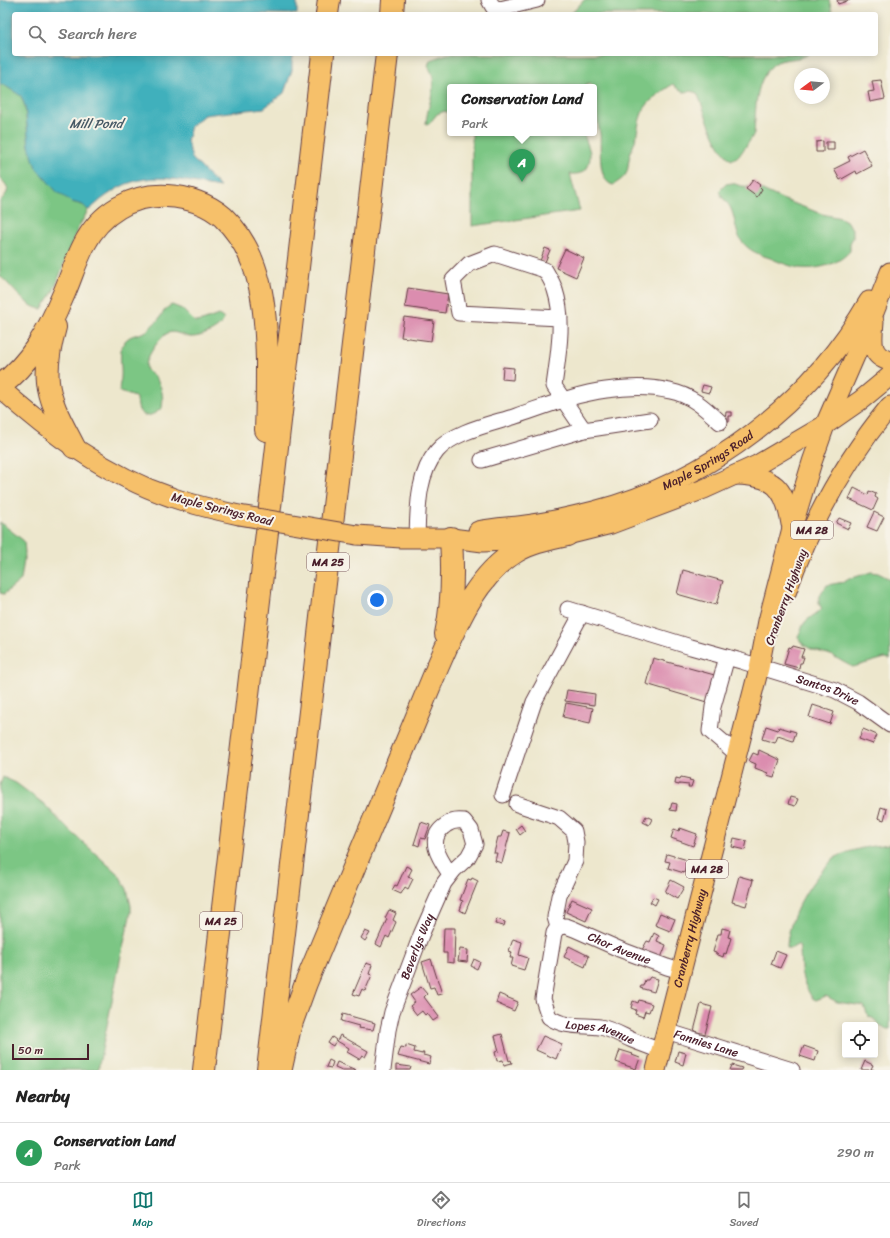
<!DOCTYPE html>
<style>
:root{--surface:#fff;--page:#f6f6f6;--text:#222;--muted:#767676;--line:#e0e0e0;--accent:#0f766e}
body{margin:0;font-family:Sriracha,sans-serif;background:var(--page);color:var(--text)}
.controls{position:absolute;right:12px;bottom:12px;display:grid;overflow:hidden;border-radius:4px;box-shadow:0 2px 10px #0003}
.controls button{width:36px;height:36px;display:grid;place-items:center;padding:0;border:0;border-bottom:1px solid var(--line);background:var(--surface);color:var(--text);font:20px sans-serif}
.compass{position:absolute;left:794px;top:68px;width:36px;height:36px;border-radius:50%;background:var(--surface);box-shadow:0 2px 10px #0003;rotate:254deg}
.scale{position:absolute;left:12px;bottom:10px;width:77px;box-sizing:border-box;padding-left:4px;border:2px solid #4a1f2b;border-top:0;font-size:11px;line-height:14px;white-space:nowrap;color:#4a1f2b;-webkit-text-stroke:3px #f7f3e8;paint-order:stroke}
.you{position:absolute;left:377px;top:600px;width:14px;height:14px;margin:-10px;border:3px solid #fff;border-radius:50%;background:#1a73e8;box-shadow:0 0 0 6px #1a73e833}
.badge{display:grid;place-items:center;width:26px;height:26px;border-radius:50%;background:var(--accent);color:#fff;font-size:13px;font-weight:700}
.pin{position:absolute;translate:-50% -33px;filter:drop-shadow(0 1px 2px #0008)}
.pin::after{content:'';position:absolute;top:21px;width:14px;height:12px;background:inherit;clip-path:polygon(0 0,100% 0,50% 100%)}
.popup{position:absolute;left:447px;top:84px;width:150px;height:52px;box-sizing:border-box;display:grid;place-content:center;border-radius:4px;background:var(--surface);filter:drop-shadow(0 1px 3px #0005);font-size:13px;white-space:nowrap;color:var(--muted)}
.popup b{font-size:15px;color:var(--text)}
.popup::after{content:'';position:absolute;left:50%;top:100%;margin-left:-8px;border:8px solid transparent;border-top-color:var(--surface)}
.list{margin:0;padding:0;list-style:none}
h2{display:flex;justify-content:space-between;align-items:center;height:52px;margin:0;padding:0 16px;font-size:17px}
h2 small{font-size:13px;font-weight:400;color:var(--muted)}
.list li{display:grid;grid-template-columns:26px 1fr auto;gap:12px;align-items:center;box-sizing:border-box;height:60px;padding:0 16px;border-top:1px solid var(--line)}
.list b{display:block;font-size:15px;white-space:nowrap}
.list p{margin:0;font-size:13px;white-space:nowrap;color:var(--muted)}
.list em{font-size:13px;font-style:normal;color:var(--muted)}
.icon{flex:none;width:22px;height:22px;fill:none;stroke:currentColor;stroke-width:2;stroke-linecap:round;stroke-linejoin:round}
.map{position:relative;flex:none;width:890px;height:1070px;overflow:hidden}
.search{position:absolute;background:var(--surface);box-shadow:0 2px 10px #0003;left:12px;right:12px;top:12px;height:44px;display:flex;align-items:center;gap:10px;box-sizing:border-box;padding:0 14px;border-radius:4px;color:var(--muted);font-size:15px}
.sheet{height:112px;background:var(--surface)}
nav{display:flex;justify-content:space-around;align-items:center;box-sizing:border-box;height:56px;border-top:1px solid var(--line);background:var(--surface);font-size:11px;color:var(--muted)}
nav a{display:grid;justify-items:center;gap:2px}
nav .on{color:var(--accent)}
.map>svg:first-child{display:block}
</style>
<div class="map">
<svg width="890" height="1070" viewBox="0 0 890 1070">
<rect width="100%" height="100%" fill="#f7f3e8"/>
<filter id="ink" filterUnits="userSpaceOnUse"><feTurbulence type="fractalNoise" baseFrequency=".025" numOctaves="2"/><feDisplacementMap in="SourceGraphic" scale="8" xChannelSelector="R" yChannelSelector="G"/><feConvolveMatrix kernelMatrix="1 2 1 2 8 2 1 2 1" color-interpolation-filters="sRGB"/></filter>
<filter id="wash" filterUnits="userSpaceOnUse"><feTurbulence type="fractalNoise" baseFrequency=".012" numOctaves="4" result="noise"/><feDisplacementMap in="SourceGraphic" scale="16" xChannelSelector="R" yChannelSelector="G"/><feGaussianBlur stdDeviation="0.9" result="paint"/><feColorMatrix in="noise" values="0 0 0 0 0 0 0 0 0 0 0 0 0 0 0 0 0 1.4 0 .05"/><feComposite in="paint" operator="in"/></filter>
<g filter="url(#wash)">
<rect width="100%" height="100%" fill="#ede7cd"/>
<!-- green -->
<path fill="#7bc684" stroke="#627258" d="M584 0H829L833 14H568L573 12Z
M447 54H809C798 61 783 57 774 64 757 78 756 101 755 121 754 124 755 129 754 133 752 139 743 150 739 156L731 160C714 146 706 113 697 93 685 88 685 98 673 84 661 92 648 100 642 113 638 122 638 132 635 141 634 145 632 148 631 152 625 170 633 173 613 185 597 181 601 147 600 134 599 130 598 125 598 121 596 108 599 93 590 83L586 84 585 87H450V114L445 111 437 114 429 124H426C426 110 437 87 432 74 431 71 429 68 428 66L430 60Z
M0 84 4 85 21 95 25 106 29 146 72 202 83 205 88 210 84 218 79 226 53 292 42 309C26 308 12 286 0 276V201C10 191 10 188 0 178Z
M472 133H584C585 140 590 148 590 155 590 170 583 175 570 174L580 211 472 226Z
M732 183 741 186 756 187 782 199 822 214 841 218 848 222 853 231V238L850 243V251C838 265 817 270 799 268 789 266 779 262 770 258 760 255 750 251 743 243 735 234 736 220 731 209 728 202 721 198 719 191L726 184Z
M172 305 182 309 195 322C203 322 211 317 219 315L224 319C221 329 200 338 190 337 182 336 174 329 166 334 158 340 145 358 146 368 147 372 152 374 154 376 162 385 164 397 162 408 156 413 145 421 139 410 137 405 138 401 135 397L120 392C118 386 121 382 121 377 122 365 117 347 127 339 134 333 143 335 149 329 152 325 155 323 158 320 163 314 164 308 172 305Z
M0 522 24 541 25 553 21 580 4 594 0 593Z
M871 572 878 573 890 579V659L885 658 853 667C846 664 840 660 833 656 822 651 804 651 798 637L803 625 806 621 822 609C815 599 821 595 827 585L844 582 849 579Z
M3 777 16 783 44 804 63 824 119 875 127 889 131 906V912L121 956 98 1070H0V785Z
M890 844V1029H887L878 1024 874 1019 868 1016 864 1006 837 1002 826 996 816 1000 812 998C807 989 801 979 801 968 800 960 801 953 799 945H797L792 948H787C787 921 808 883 828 865 830 863 831 860 834 858 852 849 870 846 890 844Z"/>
<!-- water -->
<path fill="#41b0bc" stroke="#466874" d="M0 0H297V14H14V54H292V70L284 93 264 108 204 115 191 126 187 141 192 158 220 187C185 182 154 170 120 187 112 192 102 198 95 205 92 207 92 209 88 210L83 205 72 202 57 192 36 168 29 146 25 106 21 96 4 85 0 84Z"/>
<g id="blocks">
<!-- building -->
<path fill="#db8daf" d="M837 0H850L838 4Z
M881 80 885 99 870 102 868 92 874 91 872 81Z
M823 141V152H816V142Z
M826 142H834V150H826Z
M863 149 872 166 857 174 856 171 840 180 834 169 850 161 848 157Z
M753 180 760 185 759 186 762 189 757 197 746 189Z
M545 248 550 250 545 262 540 261Z
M565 249 584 258 576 277 556 268Z
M408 288 448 294 445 313 405 307Z
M404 317 434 321 431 341 401 337Z
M503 367 514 368 513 380 502 379Z
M703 385 711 387 709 393 701 391Z
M726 412H732V416H729V422H725Z
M854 488 868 495 869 491 876 494 875 497 878 499 873 510 849 499Z
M874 512 884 517 877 531 867 527Z
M839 518 851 523 848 529 836 523Z
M683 570 723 581 716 605 677 594Z
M793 646 804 649 801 657H804L802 663H800L799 668 784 664 789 647 792 648Z
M653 658 718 676 710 703 646 684Z
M567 690 595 694 594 705 565 701Z
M566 703 593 708 590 723 563 717Z
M813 705 834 712 830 724 809 717Z
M766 726 778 730 779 727 796 732 793 741 778 736 775 743 762 739Z
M863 729 877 735 873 744 859 739Z
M759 750 780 760 774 777 767 775 768 773 755 768 756 764 749 761 753 753 758 755Z
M681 777 690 779 689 780 693 781 691 787H688L689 785 679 784V785L675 784 676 778 680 779Z
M790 797 798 799 795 806 788 804Z
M672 803 677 804 676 811 670 810Z
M881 807 887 809 884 820 878 818Z
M646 816 652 819 649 825 643 822Z
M421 822 430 825 425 839 421 838 419 846 414 844Z
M521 825 525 831 520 835 516 829Z
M680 828 697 834 693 846 671 838 674 829 679 831Z
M503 831 510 833 502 863 495 861 497 853H494L498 837H501Z
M734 838 747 841 745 850 732 847Z
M667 854 691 861 689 869 686 868 684 873 668 868 670 862 665 861Z
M406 866 412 869 408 877 413 879 408 889 405 887 401 894 392 890 395 885 397 886Z
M739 876 753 880 746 906 732 902Z
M472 878 478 881 465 913 460 910 463 901 460 900 468 879 471 880Z
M671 880 684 887 677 899 665 892Z
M653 897 658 899 655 905 650 902Z
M572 899 592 908 586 921 566 912Z
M389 910 396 913 393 920 396 922 389 938 386 936 381 947 376 944 387 919 385 918Z
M660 913 675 919 670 931 655 925Z
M497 919 505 922 504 926 495 924Z
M444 928H455L454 963 447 962V953H443Z
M722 928 730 930 728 937 731 938 726 954 724 953 723 957 716 954V953L713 952 718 934H721Z
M365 931 370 933 365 941 361 938Z
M654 933 659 936 657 941 666 945 661 958 642 950 647 941 650 942Z
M513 939 522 942 519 955 528 958 524 970 511 966 513 958H510L512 952 509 951Z
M569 946 589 956 585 967 564 957Z
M460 949 468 950 467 962 458 961Z
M776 951 786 955 780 968 771 964Z
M431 959 442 994 437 995 434 987 430 988 422 962Z
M474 959 480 962 477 969 471 966Z
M366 963 372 965 369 974 372 975 365 991 362 989 359 996 353 994Z
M650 977 658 979 654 992 640 988 641 986H643L645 980H648Z
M421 987 427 994 424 997 439 1017 433 1021 427 1013 425 1015 422 1011 417 1015 410 1006 415 1002 410 995Z
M499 994 518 1002 514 1011 496 1003Z
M639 1000 652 1004 649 1012 645 1011 643 1017 635 1014 636 1010 631 1008 633 1001 638 1003Z
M701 1004 712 1007 705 1034 694 1031Z
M343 1014 375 1023 373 1030 358 1028 359 1026 341 1021Z
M502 1034 509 1061 511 1060 512 1063 504 1065 503 1060 497 1061 495 1052 499 1051 495 1036Z
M340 1035 368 1051 365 1057 362 1055 359 1059 347 1052 349 1048 337 1041Z
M543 1036 562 1044 556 1059 536 1050Z
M332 1037 336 1040 333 1046 328 1043Z
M406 1045 415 1048 414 1052 422 1054V1053H424L423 1055 431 1057 429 1064 398 1056 401 1047 406 1048Z
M804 1046 818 1051 815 1061 800 1056Z
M620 1050 633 1054 632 1055 640 1058 636 1069 616 1062Z
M678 1051 686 1053 683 1065 675 1062Z
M329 1060 333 1062 331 1068 326 1067Z
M865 1061 873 1065 871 1069 874 1070H861Z
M337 1062 356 1070H342L335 1067Z
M396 1065 411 1067 410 1070H396Z
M732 1065 742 1068 741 1070H730Z"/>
</g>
</g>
<g filter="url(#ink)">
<use href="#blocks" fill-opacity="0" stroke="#623d43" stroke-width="1"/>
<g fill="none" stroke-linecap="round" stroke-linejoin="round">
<!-- minor casing -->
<g stroke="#623d43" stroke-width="17">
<g id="minor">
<path d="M489 0 493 7 500 9 537 0"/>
<path d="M560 318 459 313 453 280 469 264 495 254 545 270C549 277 553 283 555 290 565 320 558 356 554 386L584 430 650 420"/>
<path d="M482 460 584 430"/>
<path d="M417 538C418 509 417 475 437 451 454 431 492 424 516 416 546 406 575 394 606 390 626 387 650 386 670 391 691 395 705 408 720 422"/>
<path id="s1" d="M568 609 691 647 741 661 835 690 858 702 890 725"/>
<path d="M727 657 713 707 710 731 737 754"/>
<path d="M503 795 534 702 582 613"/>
<path d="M517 804 559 818 574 831 576 842 575 861 559 896 555 917 558 927"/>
<path id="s2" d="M558 927 554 933 543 999 549 1017C564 1028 583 1025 600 1027 611 1029 621 1035 632 1040 641 1044 651 1047 661 1051"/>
<path id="s3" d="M558 927 566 926 574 929 619 949 667 967 681 971"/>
<path id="s4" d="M666 1031 792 1070"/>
<path id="s5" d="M383 1070 388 1030 392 1012 421 935 444 883 454 870 468 857 475 844 471 830 464 821C457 820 451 821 446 825 425 839 440 859 450 874"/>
</g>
</g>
<!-- major casing -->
<g stroke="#623d43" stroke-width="21">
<g id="major">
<path d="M874 321C873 338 868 356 890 361"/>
<path d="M0 388C50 433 106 475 171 497 193 505 216 510 239 515"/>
<path d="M736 475C774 476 785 487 791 524"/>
<path id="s6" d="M478 531C495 527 514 527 532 524 553 521 574 516 594 511 709 481 810 403 869 301"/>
<path d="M357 535 401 538H451L483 542 506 541 567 535 611 524 704 489 757 465 825 425 861 400 890 376"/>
<path d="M786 593C810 524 844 462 890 406"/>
<path id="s7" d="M656 1070 759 668 768 621 792 528 812 462 825 425 875 310 890 272"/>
</g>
</g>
<!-- highway casing -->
<g stroke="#623d43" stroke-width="24">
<path id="highway" d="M327 14 329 0
M392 14 393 0
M55 327C50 345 46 363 48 382 50 405 64 427 74 447
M0 386C30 364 48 332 62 298 70 281 75 262 84 245 100 213 132 194 167 196 187 197 208 204 223 217 262 254 266 310 267 361 267 384 267 407 266 430
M446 634C453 603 453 570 451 538
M281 1068 290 1027 306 983 438 666C456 625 476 575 517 551 532 542 550 539 567 535
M204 1070 323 54
M268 1070 387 54"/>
</g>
<!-- minor -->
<use href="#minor" stroke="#fff" stroke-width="15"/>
<!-- major -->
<use href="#major" stroke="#f6c06b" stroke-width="19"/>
<!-- highway -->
<use href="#highway" stroke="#f6c06b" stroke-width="22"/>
<!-- major-bridge casing -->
<g stroke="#623d43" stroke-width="21" stroke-linecap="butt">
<path id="major-bridge" d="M239 515 357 535"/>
</g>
<!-- major-bridge -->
<use href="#major-bridge" stroke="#f6c06b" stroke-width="19"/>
</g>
</g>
<g text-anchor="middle" stroke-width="4" stroke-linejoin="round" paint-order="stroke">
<!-- shield labels -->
<g fill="#f7f3e8" stroke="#7e5f64" stroke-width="1">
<rect x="791" y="521" width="42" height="18" rx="3"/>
<rect x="307" y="553" width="42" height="18" rx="3"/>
<rect x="686" y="860" width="42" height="18" rx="3"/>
<rect x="200" y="912" width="42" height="18" rx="3"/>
</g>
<g font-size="11" font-weight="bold" fill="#4a1f2b">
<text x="812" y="534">MA 28</text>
<text x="328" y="566">MA 25</text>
<text x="707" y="873">MA 28</text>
<text x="221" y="925">MA 25</text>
</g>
<!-- street labels -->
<g font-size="12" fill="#4a1f2b" stroke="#f7f3e8">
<text dy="4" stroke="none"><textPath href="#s6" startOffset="243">Maple Springs Road</textPath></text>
<text transform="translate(222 509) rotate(14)" y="4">Maple Springs Road</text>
<text transform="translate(786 597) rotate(-70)" y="4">Cranberry Highway</text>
<text dy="4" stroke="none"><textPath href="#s1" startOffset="272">Santos Drive</textPath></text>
<text dy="4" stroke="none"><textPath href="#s7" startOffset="136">Cranberry Highway</textPath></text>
<text dy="4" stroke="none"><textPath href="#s5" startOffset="129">Beverlys Way</textPath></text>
<text dy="4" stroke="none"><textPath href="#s3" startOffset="66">Chor Avenue</textPath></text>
<text dy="4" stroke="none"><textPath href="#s2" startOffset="147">Lopes Avenue</textPath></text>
<text dy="4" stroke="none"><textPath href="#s4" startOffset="42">Fannies Lane</textPath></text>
</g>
<!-- water labels -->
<g font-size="13" font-style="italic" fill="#465965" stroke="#f7f3e8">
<text x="96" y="128">Mill Pond</text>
</g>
</g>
</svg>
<div class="controls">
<button><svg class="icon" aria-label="locate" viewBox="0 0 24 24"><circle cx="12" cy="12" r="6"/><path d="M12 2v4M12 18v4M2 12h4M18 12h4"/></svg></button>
</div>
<svg class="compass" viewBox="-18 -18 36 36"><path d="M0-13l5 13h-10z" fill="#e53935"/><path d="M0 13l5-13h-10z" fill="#767676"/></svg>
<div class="scale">50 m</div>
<div class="you"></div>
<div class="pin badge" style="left:522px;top:182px;background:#2e9e5b">A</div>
<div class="popup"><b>Conservation Land</b>Park</div>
<div class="search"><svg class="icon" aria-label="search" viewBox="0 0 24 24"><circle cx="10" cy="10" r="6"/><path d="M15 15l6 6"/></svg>Search here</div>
</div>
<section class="sheet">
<h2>Nearby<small></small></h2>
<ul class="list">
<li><span class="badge" style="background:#2e9e5b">A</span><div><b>Conservation Land</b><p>Park</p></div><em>290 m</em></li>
</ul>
</section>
<nav>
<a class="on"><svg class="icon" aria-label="map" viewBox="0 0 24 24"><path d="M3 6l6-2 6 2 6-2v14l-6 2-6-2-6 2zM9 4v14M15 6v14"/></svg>Map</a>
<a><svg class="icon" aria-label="directions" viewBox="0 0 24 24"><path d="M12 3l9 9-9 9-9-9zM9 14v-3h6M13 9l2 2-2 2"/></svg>Directions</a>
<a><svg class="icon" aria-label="saved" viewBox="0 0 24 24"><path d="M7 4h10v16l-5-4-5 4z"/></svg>Saved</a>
</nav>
